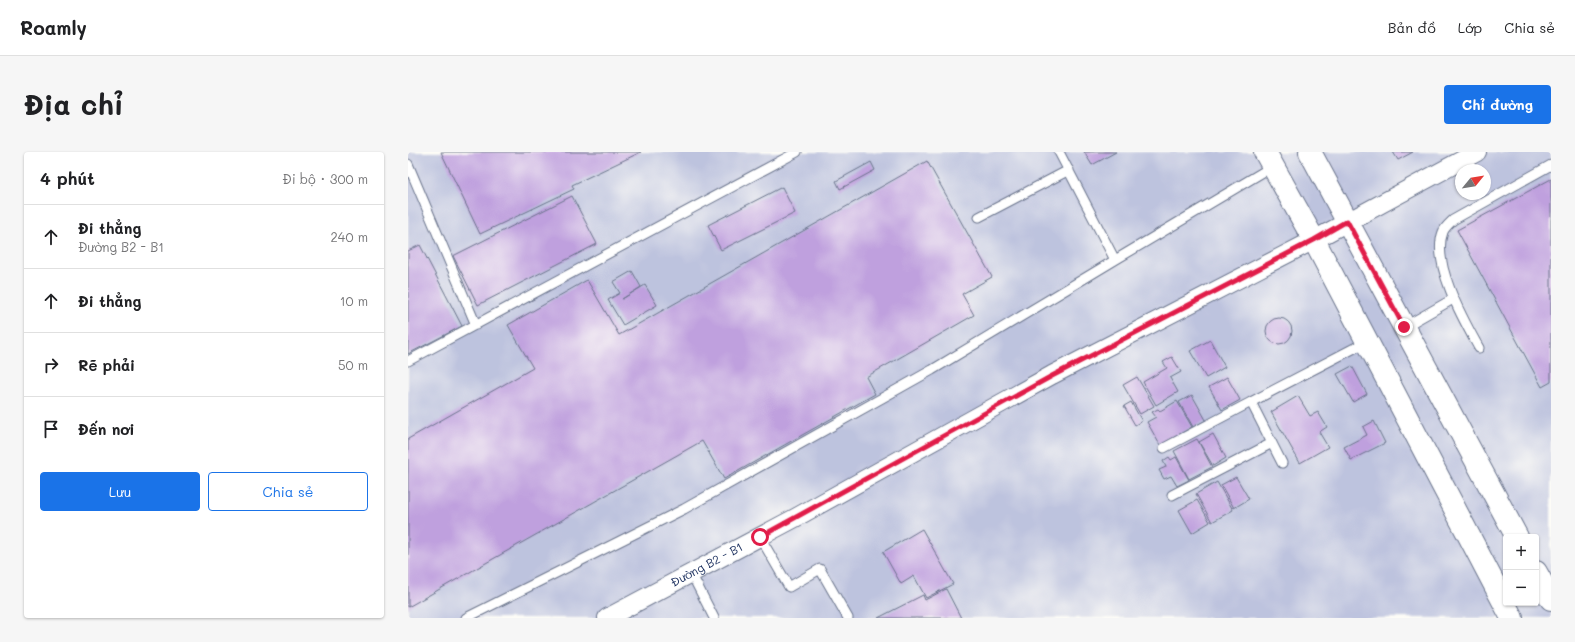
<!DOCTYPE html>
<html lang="vi">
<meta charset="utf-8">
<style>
:root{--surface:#fff;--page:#f6f6f6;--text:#202124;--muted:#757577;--line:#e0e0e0;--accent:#1a73e8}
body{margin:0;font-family:Mali,sans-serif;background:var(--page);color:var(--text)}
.controls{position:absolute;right:12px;bottom:12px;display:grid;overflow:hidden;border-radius:4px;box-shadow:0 1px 3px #0004}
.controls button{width:36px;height:36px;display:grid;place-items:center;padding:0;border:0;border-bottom:1px solid var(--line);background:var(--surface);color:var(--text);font:20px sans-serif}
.compass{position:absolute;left:1047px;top:12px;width:36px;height:36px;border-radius:50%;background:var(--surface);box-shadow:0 1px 3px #0004;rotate:60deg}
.stop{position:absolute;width:12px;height:12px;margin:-9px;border:3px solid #e11d48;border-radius:50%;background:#fff}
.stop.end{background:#e11d48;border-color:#fff;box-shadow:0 1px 4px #0008}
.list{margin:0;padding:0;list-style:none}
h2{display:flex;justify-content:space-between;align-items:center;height:52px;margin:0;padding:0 16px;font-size:17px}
h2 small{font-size:13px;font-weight:400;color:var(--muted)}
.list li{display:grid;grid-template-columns:26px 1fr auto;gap:12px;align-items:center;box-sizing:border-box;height:64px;padding:0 16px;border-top:1px solid var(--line)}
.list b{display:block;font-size:15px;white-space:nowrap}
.list p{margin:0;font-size:13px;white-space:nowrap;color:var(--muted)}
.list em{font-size:13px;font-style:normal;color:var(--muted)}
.actions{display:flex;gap:8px;padding:12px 16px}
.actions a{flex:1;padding:9px 0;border:1px solid var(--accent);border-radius:4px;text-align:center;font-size:14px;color:var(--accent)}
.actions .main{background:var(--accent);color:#fff}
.icon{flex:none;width:22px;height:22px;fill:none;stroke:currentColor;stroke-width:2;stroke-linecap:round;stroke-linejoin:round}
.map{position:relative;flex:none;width:1143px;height:466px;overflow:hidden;border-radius:4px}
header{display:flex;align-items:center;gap:24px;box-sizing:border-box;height:56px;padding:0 20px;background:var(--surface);border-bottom:1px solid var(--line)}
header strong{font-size:19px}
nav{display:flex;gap:22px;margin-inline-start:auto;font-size:14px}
.intro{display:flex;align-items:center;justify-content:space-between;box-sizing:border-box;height:96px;padding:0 24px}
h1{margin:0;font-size:28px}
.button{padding:10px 18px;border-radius:4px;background:var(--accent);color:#fff;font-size:14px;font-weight:700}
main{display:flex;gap:24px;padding:0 24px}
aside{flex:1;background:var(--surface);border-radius:4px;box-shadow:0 1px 3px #0004}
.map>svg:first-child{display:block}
</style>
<header>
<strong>Roamly</strong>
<nav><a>Bản đồ</a><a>Lớp</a><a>Chia sẻ</a></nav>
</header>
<div class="intro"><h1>Địa chỉ</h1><a class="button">Chỉ đường</a></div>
<main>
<aside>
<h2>4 phút<small>Đi bộ · 300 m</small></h2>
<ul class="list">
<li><svg class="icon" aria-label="ahead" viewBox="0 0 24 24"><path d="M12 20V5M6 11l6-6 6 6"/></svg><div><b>Đi thẳng</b><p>Đường B2 - B1</p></div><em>240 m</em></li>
<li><svg class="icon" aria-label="ahead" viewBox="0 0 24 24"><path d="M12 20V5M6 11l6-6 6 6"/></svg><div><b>Đi thẳng</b></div><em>10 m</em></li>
<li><svg class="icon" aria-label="right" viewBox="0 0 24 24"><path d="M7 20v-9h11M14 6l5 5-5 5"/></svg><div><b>Rẽ phải</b></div><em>50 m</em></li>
<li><svg class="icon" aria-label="arrive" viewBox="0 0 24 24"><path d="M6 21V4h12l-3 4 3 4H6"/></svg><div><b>Đến nơi</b></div></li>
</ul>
<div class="actions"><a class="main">Lưu</a><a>Chia sẻ</a></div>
</aside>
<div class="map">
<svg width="1143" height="466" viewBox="0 0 1143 466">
<rect width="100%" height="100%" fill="#fdfcf7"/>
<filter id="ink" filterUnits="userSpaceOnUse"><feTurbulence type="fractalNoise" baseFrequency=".025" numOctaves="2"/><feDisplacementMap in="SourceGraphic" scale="8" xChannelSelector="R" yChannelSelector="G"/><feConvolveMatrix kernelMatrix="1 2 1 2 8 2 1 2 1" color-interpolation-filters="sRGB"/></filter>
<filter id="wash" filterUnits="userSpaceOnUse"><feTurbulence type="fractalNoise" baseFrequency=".012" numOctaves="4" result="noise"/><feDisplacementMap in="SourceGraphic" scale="16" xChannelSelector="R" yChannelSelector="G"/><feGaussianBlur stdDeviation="0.9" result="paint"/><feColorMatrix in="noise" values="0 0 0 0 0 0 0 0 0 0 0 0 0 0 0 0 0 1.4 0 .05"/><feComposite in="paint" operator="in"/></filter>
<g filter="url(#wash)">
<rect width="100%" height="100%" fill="#f7eedd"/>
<!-- industrial -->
<path fill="#bdc3de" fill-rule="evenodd" d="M0 0H1143V466H0ZM1053 18H1077V42H1053ZM1098 385H1128V451H1098Z"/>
<g id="blocks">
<!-- building -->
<path fill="#bfa0de" d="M33 0H233L164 33 166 37 72 82Z
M676 0H708L684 13Z
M985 0H1005L990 8Z
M519 9 584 125 554 142 566 163 458 225 467 242 316 327 294 289 0 455V287L125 216 100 173 179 128 211 183Z
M463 10 467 18 432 37 428 29Z
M1143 27V230L1134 235 1049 78Z
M374 35 387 61 313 98 300 73Z
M164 44 189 92 70 153 45 104Z
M12 93 54 174 0 202V99Z
M224 119 233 135 214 147 237 133 249 153 215 173 200 148 212 141 205 130Z
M858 179a13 13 0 1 1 26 0a13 13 0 1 1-26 0Z
M802 188 817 215 798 226 782 199Z
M764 205 773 220 762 226 770 240 748 253 735 230 759 216 755 210Z
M944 214 959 242 945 250 929 222Z
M729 225 746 254 732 262 715 233Z
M819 225 832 248 814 258 801 235Z
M784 243 798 268 785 275 771 250Z
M890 244 902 264 910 260 919 275 911 280 920 295 892 311 863 260Z
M769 249 784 275 752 293 739 270 748 265 744 260 750 257 752 259Z
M723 250 734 269 727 273 716 254Z
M966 269 977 291 943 308 936 295 959 283 955 275Z
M805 282 818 306 805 314 791 290Z
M789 287 804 315 781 327 766 299Z
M761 305 763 308 768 305 781 328 769 334 763 324 756 327 751 318 758 315 755 309Z
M828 325 841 347 826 356 813 333Z
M809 330 825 358 804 370 788 342Z
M789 348 802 370 784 381 771 358Z
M514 377 545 432 518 446 506 424 493 432 475 400Z
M538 437 553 466H470L515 443 517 448Z"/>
</g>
</g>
<g filter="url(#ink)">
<use href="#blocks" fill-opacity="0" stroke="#68728a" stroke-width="1"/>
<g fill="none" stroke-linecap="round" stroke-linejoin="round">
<!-- lane casing -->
<g stroke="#68728a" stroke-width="11">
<path id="lane" d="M651 0 707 108 865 14
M0 12 68 173
M571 65 661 18
M996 175 1045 147
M1071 196C1056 169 1023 111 1035 80 1037 75 1042 71 1045 68L1143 13
M0 209 389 0
M756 296 843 250
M874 311 843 250 958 190
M764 343 864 291
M352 385 381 435 412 417 440 466
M283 421 306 466
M58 466 276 357 524 218 707 108"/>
</g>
<!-- street casing -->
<g stroke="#68728a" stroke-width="20">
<g id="street">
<path id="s1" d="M199 466 387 366 644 223 906 88 1069 0"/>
</g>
</g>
<!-- secondary casing -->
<g stroke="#68728a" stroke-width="24">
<path id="secondary" d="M857 0 906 88 1104 466
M902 0 1109 385
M1128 420 1143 447"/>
</g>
<!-- lane -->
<use href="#lane" stroke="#fff" stroke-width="9"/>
<!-- street -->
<use href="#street" stroke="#fff" stroke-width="18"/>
<!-- secondary -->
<use href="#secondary" stroke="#fff" stroke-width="22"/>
</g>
</g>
<g fill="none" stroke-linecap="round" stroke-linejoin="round" filter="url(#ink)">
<!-- route -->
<path stroke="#e11d48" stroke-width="5" d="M352 385 644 224 906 88 939 69 996 175"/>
</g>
<g text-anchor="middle" stroke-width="3.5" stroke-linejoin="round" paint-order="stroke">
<!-- street labels -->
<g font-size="12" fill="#1b2f5e" stroke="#fdfcf7">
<text dy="4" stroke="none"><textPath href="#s1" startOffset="113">Đường B2 - B1</textPath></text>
</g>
</g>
</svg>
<div class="controls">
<button>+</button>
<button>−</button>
</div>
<svg class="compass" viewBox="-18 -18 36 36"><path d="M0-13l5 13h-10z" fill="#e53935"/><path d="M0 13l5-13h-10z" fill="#757577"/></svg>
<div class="stop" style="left:352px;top:385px"></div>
<div class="stop end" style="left:996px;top:175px"></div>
</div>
</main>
